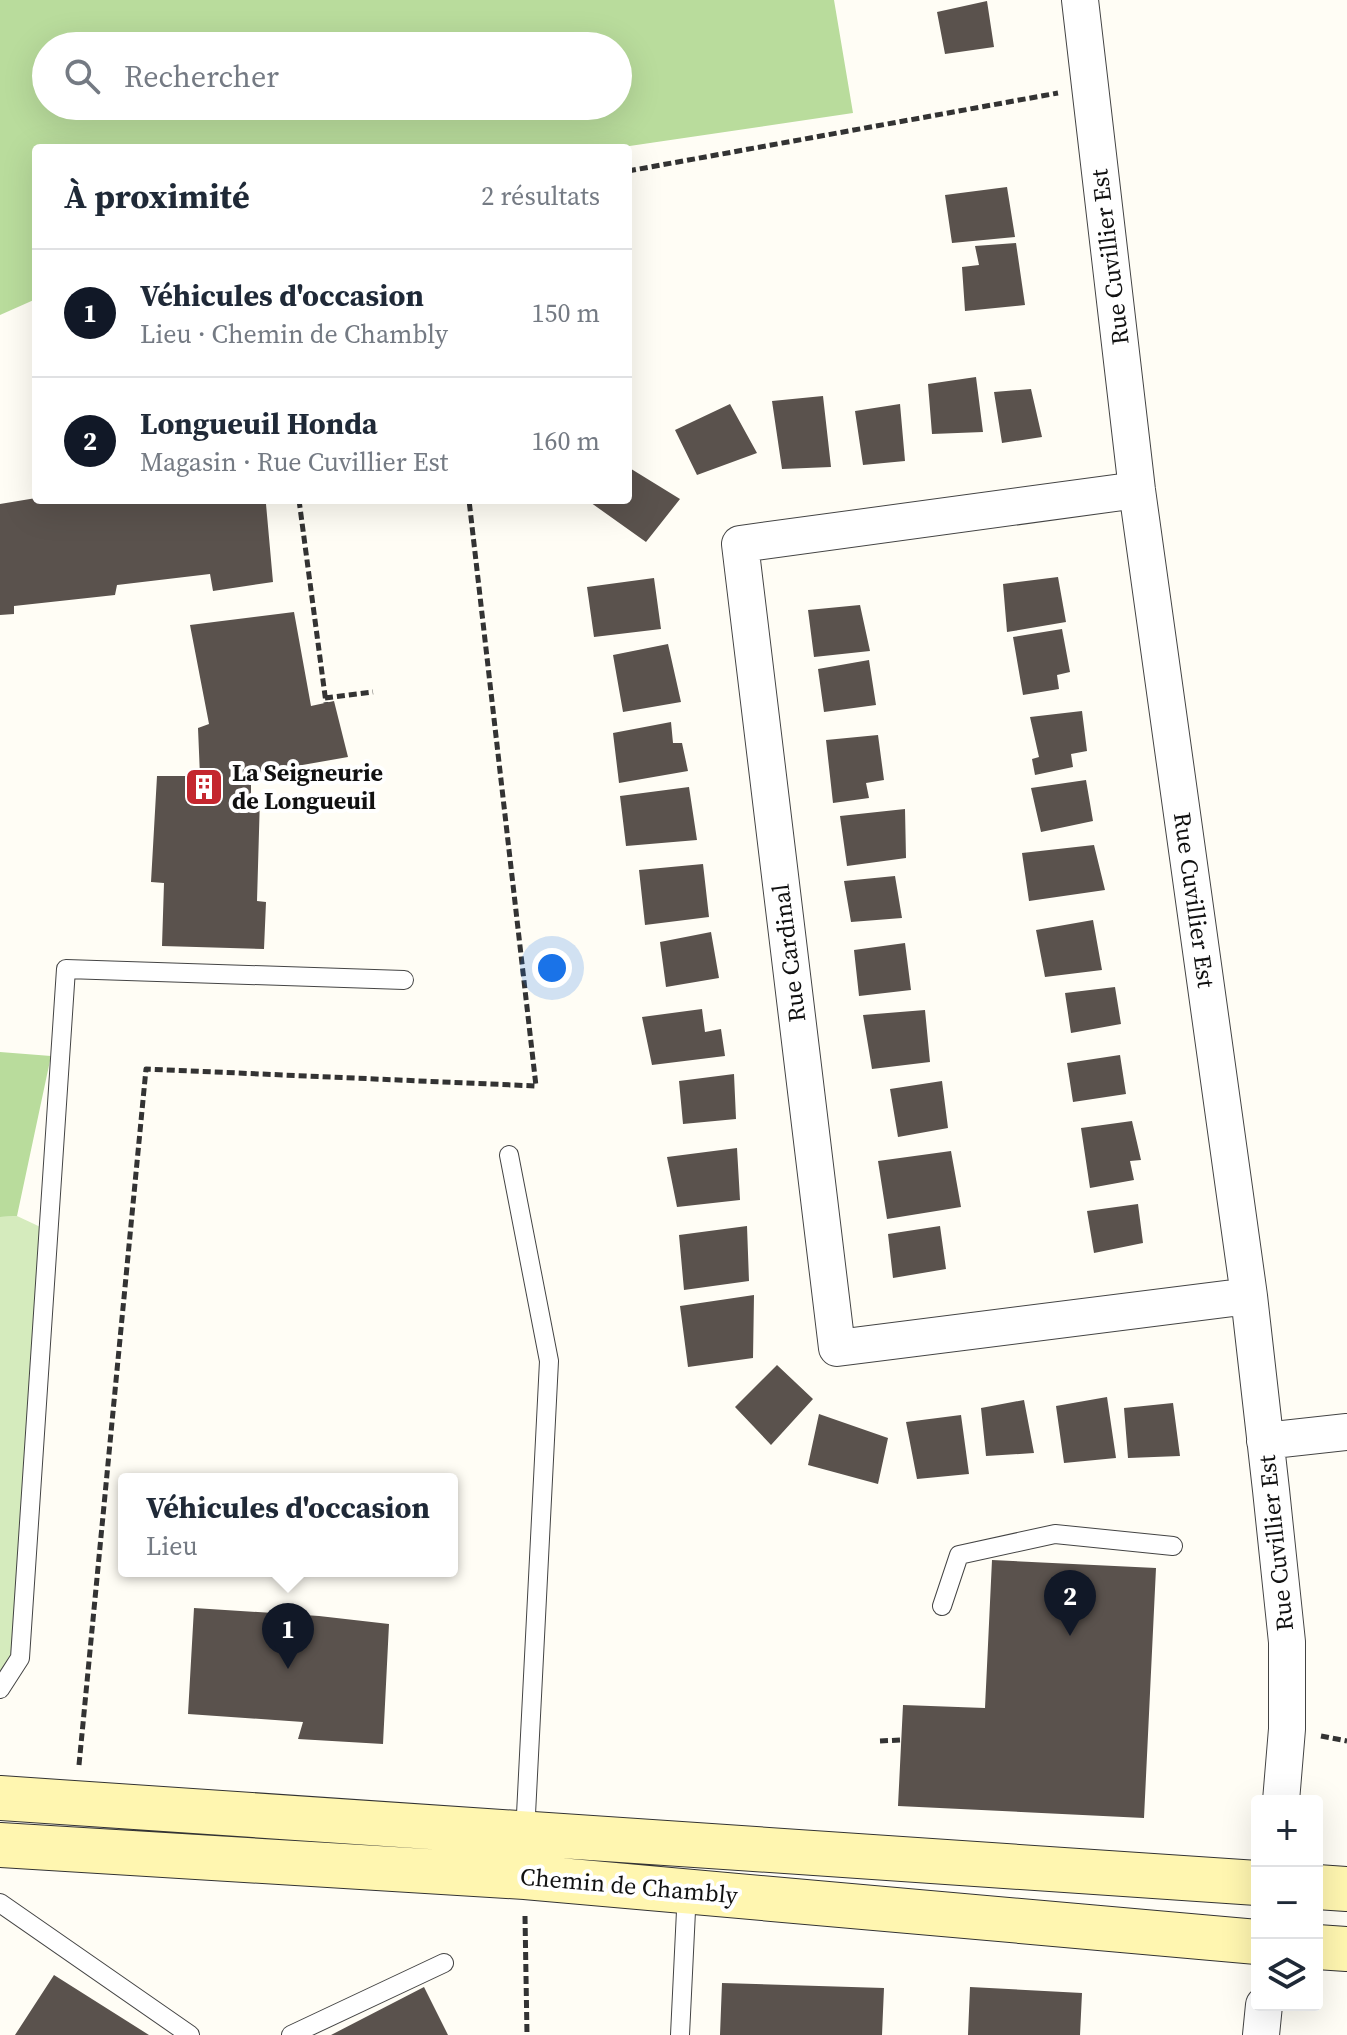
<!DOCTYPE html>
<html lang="fr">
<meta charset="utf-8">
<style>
:root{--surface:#fff;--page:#f6f6f7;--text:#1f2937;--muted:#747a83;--line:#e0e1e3;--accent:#111827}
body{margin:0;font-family:"Source Serif 4",serif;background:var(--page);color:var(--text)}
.controls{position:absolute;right:24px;bottom:24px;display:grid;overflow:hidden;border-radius:8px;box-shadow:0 8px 32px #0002}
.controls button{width:72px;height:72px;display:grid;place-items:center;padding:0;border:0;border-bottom:2px solid var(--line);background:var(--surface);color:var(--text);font:40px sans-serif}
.you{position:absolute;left:552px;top:968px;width:28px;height:28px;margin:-20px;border:6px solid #fff;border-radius:50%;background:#1a73e8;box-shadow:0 0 0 12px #1a73e833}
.badge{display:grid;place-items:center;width:52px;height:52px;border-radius:50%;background:var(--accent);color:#fff;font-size:26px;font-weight:700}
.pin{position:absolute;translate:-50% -66px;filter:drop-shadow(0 2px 4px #0008)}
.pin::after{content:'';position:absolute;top:42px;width:28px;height:24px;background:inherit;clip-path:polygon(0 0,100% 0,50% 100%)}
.popup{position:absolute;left:118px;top:1473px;width:340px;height:104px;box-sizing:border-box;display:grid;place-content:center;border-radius:8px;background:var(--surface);filter:drop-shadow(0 2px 6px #0005);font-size:26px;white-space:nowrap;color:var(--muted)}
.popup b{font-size:30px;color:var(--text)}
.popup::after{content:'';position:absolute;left:50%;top:100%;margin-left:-16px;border:16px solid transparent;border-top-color:var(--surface)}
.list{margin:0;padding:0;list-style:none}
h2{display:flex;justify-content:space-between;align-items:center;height:104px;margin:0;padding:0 32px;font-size:34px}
h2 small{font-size:26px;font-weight:400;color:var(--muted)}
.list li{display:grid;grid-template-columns:52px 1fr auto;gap:24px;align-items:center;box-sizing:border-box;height:128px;padding:0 32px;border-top:2px solid var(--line)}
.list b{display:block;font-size:30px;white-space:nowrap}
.list p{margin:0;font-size:26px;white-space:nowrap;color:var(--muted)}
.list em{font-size:26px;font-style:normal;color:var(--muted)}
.icon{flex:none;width:44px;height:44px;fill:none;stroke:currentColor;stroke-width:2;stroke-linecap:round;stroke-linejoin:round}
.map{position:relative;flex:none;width:1347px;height:2035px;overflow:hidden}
.search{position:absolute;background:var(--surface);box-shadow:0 8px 32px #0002;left:32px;top:32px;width:600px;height:88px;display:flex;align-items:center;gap:20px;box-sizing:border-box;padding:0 28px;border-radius:44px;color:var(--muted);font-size:30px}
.panel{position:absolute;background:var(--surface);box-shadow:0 8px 32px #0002;left:32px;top:144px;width:600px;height:360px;border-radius:8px}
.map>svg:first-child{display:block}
</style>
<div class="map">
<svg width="1347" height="2035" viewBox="0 0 1347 2035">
<rect width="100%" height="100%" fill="#fffdf5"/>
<!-- green -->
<path fill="#d5ebbd" d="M17 1216 49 1231 20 1658 0 1689V1217Z"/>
<!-- forest -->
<path fill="#b9dc9c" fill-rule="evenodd" d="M0 0H834L853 113 616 148H36V299L0 315ZM46 46H618V106H46Z
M0 1052 51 1056 17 1216 0 1217Z"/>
<!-- building -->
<path fill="#5a524d" d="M987 1 994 47 945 54 937 12Z
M1007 187 1015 237 952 243 945 195Z
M1016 243 1025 305 965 311 962 267 979 265 975 246Z
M976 377 983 432 932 434 928 384Z
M1031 389 1042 437 1002 443 994 392Z
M823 396 831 467 782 469 772 401Z
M730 404 757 453 697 475 675 430Z
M900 404 905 461 863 465 855 411Z
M628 467 680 499 646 542 587 500H628Z
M36 498V500H279L266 504 273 582 213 591 210 574 117 585 115 595 14 606V614L0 615V504Z
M1058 577 1066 622 1007 632 1003 584Z
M654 578 661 629 594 637 587 587Z
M860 605 870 651 814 657 808 610Z
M294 612 311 706 334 701 348 757 251 774V798L260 797 257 901 266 902 264 949 162 946 164 883 151 882 157 776H200L198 728 209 724 190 625Z
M1062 629 1070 672 1057 675 1059 689 1023 695 1013 637Z
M668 644 681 702 623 712 613 655Z
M869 660 876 705 824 712 818 669Z
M1082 711 1087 751 1071 754 1073 767 1035 775 1032 759 1039 757 1030 717Z
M671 722 673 743H682L688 771 619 783 613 733Z
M878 735 884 780 866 783 869 798 833 803 826 740Z
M1086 780 1093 821 1041 832 1031 788Z
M689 787 697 840 626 846 620 796Z
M905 809 906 858 847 866 840 816Z
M1094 845 1105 890 1029 901 1022 853Z
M703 864 709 917 645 925 639 870Z
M895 876 902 918 851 922 844 881Z
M1093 920 1102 970 1045 977 1036 930Z
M711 932 719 978 666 987 660 942Z
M905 943 911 990 859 996 854 950Z
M1115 987 1121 1024 1071 1033 1065 993Z
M702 1009 705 1032 721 1029 725 1056 652 1065 642 1017Z
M925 1010 930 1062 872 1069 863 1015Z
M1120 1055 1126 1094 1073 1102 1067 1063Z
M734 1074 736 1119 683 1124 679 1081Z
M942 1081 948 1128 898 1137 890 1089Z
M1132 1121 1141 1160 1130 1161 1134 1180 1090 1188 1081 1128Z
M737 1148 740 1200 677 1207 667 1157Z
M951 1151 961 1207 887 1219 878 1161Z
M1138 1204 1143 1243 1094 1253 1087 1211Z
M747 1226 749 1281 684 1290 679 1235Z
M940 1226 946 1269 893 1278 888 1234Z
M754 1295 753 1358 688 1367 680 1306Z
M777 1365 813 1399 771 1445 735 1407Z
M1107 1397 1116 1458 1064 1463 1056 1406Z
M1024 1400 1034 1453 986 1456 981 1408Z
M1173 1403 1180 1456 1128 1458 1124 1408Z
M819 1414 888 1438 878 1484 808 1465Z
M961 1415 969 1474 917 1479 906 1422Z
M992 1560 1156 1568 1144 1818 898 1806 903 1705 985 1708Z
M194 1608 319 1616 389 1624 383 1744 298 1739 303 1722 188 1714Z
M54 1975 149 2035H15Z
M722 1983 884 1988 882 2035H720Z
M424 1987 448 2035H331Z
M970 1987 1082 1993 1080 2035H968Z"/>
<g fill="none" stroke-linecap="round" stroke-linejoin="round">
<!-- service casing -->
<g stroke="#444" stroke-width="20">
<path id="service" d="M509 1155 549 1361 525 1834
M942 1606 959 1555 1055 1534 1173 1546
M0 1689 20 1658 66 969 404 980
M0 1903 190 2035
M291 2035 444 1963
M680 2035 687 1890"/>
</g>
<!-- minor casing -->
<g stroke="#444" stroke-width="38">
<path id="minor" d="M1080 0 1137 490 1249 1296 1271 1490 1287 1642V1729L1281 1801
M1137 490 740 544 837 1348 1249 1296
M1265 1441 1347 1432
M1261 2035 1264 2005"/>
</g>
<!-- secondary casing -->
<g stroke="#333" stroke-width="46">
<path id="secondary" d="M0 1798 1257 1883
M0 1845 525 1877 1257 1942
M1317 1887 1347 1889
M1317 1947 1347 1949"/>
</g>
<!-- path -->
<path stroke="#333" stroke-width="5" stroke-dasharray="8 4" stroke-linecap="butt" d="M628 171 1058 93
M299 500 326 703
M325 698 373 692
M1321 1736 1347 1741
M880 1741 901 1740
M79 1765 146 1069 536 1086 469 500
M525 1916 527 2035"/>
<!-- service -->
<use href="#service" stroke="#fff" stroke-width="18"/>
<!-- minor -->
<use href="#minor" stroke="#fff" stroke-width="36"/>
<!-- secondary -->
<use href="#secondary" stroke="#fff6b0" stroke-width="44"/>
</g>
<!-- icons -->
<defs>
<g id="building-square" transform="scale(2)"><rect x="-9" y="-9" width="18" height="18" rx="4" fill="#c4262e" stroke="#fff"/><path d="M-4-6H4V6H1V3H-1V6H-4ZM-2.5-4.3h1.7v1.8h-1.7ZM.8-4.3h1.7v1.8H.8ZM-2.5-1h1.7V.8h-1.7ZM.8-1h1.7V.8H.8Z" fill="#fff"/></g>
</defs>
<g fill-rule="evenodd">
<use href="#building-square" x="204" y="787"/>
</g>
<g text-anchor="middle" stroke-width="8" stroke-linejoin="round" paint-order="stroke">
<!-- street labels -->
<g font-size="24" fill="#111" stroke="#fff">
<text transform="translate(1110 257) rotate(-97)" y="8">Rue Cuvillier Est</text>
<text transform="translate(1194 900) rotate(82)" y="8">Rue Cuvillier Est</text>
<text transform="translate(789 953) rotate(-97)" y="8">Rue Cardinal</text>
<text transform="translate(1276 1543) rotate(-96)" y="8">Rue Cuvillier Est</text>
<text transform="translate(629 1886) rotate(5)" y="8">Chemin de Chambly</text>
</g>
<!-- poi labels -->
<g font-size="24" font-weight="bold" fill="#111" stroke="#fff" text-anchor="start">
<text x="232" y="781">La Seigneurie<tspan x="232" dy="28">de Longueuil</tspan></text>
</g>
</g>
</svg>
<div class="controls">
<button>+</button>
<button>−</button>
<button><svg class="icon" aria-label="layers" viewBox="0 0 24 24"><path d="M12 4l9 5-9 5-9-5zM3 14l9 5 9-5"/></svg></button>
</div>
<div class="you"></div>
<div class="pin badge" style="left:288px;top:1669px">1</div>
<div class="popup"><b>Véhicules d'occasion</b>Lieu</div>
<div class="pin badge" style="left:1070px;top:1636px">2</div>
<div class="search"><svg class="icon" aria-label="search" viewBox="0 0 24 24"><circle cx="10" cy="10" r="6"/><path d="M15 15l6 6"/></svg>Rechercher</div>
<section class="panel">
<h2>À proximité<small>2 résultats</small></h2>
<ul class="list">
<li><span class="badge">1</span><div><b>Véhicules d'occasion</b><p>Lieu · Chemin de Chambly</p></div><em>150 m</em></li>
<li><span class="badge">2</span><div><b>Longueuil Honda</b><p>Magasin · Rue Cuvillier Est</p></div><em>160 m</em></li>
</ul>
</section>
</div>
